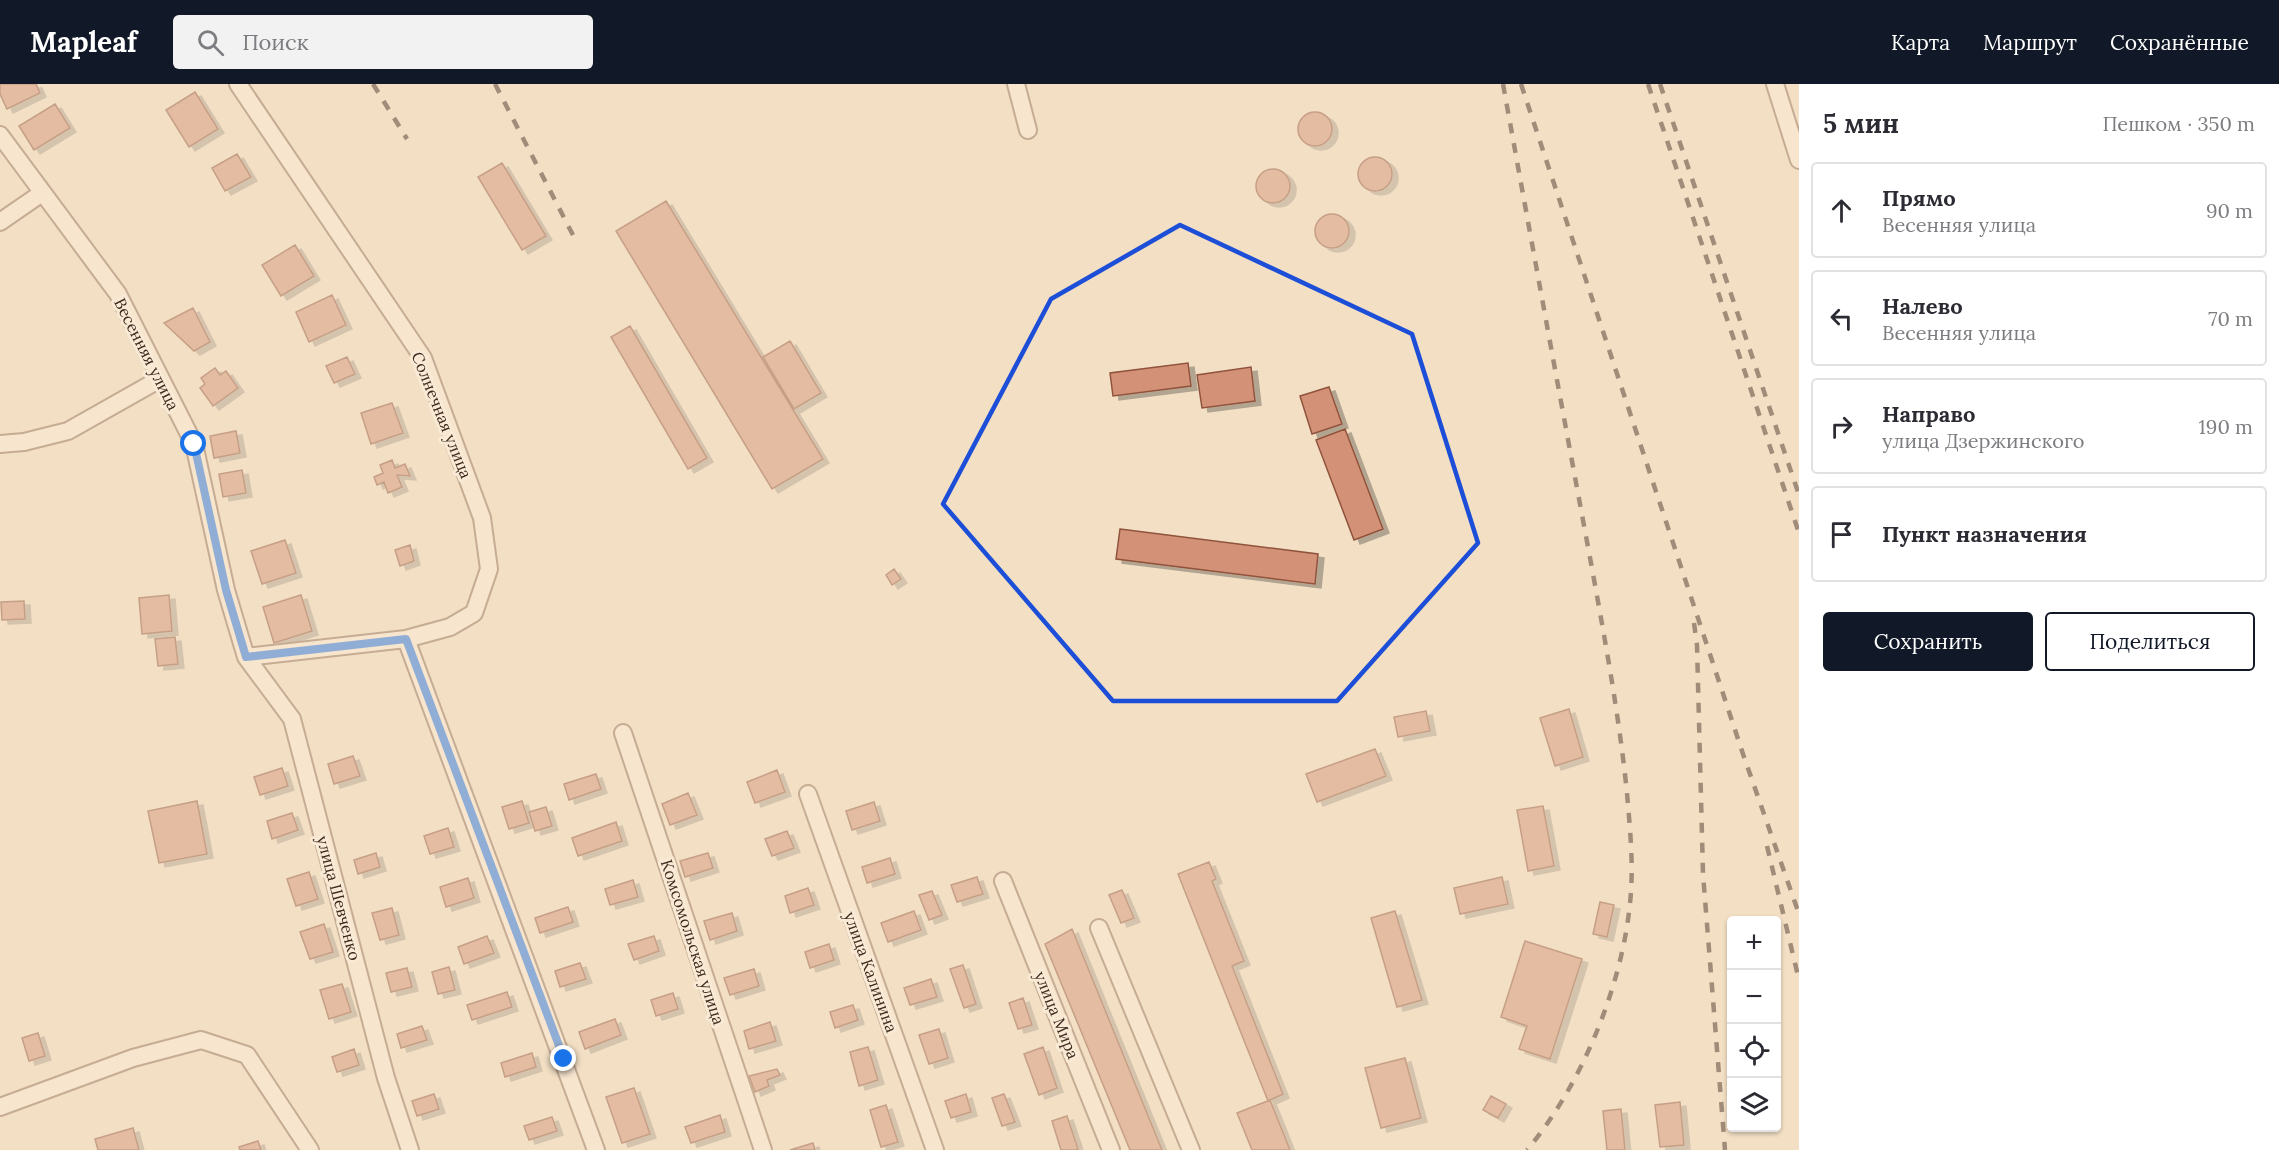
<!DOCTYPE html>
<html lang="ru">
<meta charset="utf-8">
<style>
:root{--surface:#fff;--page:#f2f2f3;--text:#2b2b33;--muted:#7c7c81;--line:#e1e1e2;--accent:#111827}
body{margin:0;font-family:Lora,serif;background:var(--page);color:var(--text)}
.controls{position:absolute;right:18px;bottom:18px;display:grid;overflow:hidden;border-radius:6px;box-shadow:0 2px 4px #0004}
.controls button{width:54px;height:54px;display:grid;place-items:center;padding:0;border:0;border-bottom:2px solid var(--line);background:var(--surface);color:var(--text);font:30px sans-serif}
.stop{position:absolute;width:18px;height:18px;margin:-14px;border:4px solid #1a73e8;border-radius:50%;background:#fff}
.stop.end{background:#1a73e8;border-color:#fff;box-shadow:0 2px 6px #0008}
.list{margin:0;padding:0;list-style:none}
h2{display:flex;justify-content:space-between;align-items:center;height:78px;margin:0;padding:0 24px;font-size:26px}
h2 small{font-size:20px;font-weight:400;color:var(--muted)}
.list li{display:grid;grid-template-columns:39px 1fr auto;gap:18px;align-items:center;box-sizing:border-box;height:96px;margin:0 12px 12px;padding:0 12px;border:2px solid var(--line);border-radius:6px}
.list b{display:block;font-size:22px;white-space:nowrap}
.list p{margin:0;font-size:20px;white-space:nowrap;color:var(--muted)}
.list em{font-size:20px;font-style:normal;color:var(--muted)}
.actions{display:flex;gap:12px;padding:18px 24px}
.actions a{flex:1;padding:14px 0;border:2px solid var(--accent);border-radius:6px;text-align:center;font-size:21px;color:var(--accent)}
.actions .main{background:var(--accent);color:#fff}
.icon{flex:none;width:33px;height:33px;fill:none;stroke:currentColor;stroke-width:2;stroke-linecap:round;stroke-linejoin:round}
.map{position:relative;flex:none;width:1799px;height:1066px;overflow:hidden}
header{display:flex;align-items:center;gap:36px;box-sizing:border-box;height:84px;padding:0 30px;background:var(--accent);color:#fff}
header strong{font-size:28px}
nav{display:flex;gap:33px;margin-inline-start:auto;font-size:21px}
.search{width:420px;height:54px;background:var(--page);display:flex;align-items:center;gap:15px;box-sizing:border-box;padding:0 21px;border-radius:6px;color:var(--muted);font-size:22px}
main{display:flex}
aside{flex:1;background:var(--surface)}
.map>svg:first-child{display:block}
</style>
<header>
<strong>Mapleaf</strong>
<div class="search"><svg class="icon" aria-label="search" viewBox="0 0 24 24"><circle cx="10" cy="10" r="6"/><path d="M15 15l6 6"/></svg>Поиск</div>
<nav><a>Карта</a><a>Маршрут</a><a>Сохранённые</a></nav>
</header>
<main>
<div class="map">
<svg width="1799" height="1066" viewBox="0 0 1799 1066">
<defs>
<filter id="shadow"><feDropShadow dx="6" dy="4" stdDeviation="0" flood-color="#0004"/></filter>
</defs>
<rect width="100%" height="100%" fill="#f2dfc4"/>
<!-- building -->
<path fill="#d39277" stroke="#90533c" stroke-width="1.5" filter="url(#shadow)" d="M0 0H36L40 9 7 25 0 10Z
M195 8 218 45 189 63 166 26Z
M55 20 70 44 34 66 19 42Z
M1298 45a17 17 0 1 1 34 0a17 17 0 1 1-34 0Z
M237 70 251 93 225 107 212 84Z
M1358 90a17 17 0 1 1 34 0a17 17 0 1 1-34 0Z
M502 79 546 152 522 166 478 93Z
M1256 102a17 17 0 1 1 34 0a17 17 0 1 1-34 0Z
M666 117 823 375 772 405 616 147Z
M1315 147a17 17 0 1 1 34 0a17 17 0 1 1-34 0Z
M295 161 314 192 281 212 262 181Z
M332 211 346 241 309 258 296 228Z
M193 224 210 258 194 267 164 239Z
M630 242 707 374 688 385 611 253Z
M790 257 821 309 794 325 763 273Z
M347 273 355 290 334 299 326 282Z
M1188 279 1191 302 1113 312 1110 289Z
M1251 283 1255 317 1202 324 1197 291Z
M215 284 220 291 226 287 238 304 213 322 200 304 205 300 201 294Z
M1329 303 1342 340 1312 350 1300 312Z
M392 319 403 349 371 360 361 329Z
M1345 345 1383 445 1354 456 1316 356Z
M236 347 240 369 214 374 210 352Z
M392 376 395 384 405 380 410 392 397 391 402 403 388 409 384 398 377 401 374 393 383 389 380 381Z
M242 386 246 409 223 413 219 390Z
M1120 445 1318 470 1315 500 1116 475Z
M285 456 296 489 262 500 251 467Z
M410 461 414 477 400 482 395 466Z
M894 485 901 495 892 501 886 491Z
M169 511 172 547 142 550 139 514Z
M301 511 312 547 274 559 263 523Z
M24 517 25 535 2 536 1 518Z
M175 553 178 580 158 582 155 555Z
M1569 625 1583 673 1555 682 1540 634Z
M1426 627 1430 647 1398 653 1394 633Z
M1375 665 1386 692 1317 718 1306 690Z
M353 672 360 692 334 700 328 680Z
M282 684 288 702 260 711 254 693Z
M777 686 785 708 755 719 747 698Z
M596 690 601 705 569 716 564 700Z
M688 709 697 731 670 741 662 720Z
M197 717 207 770 159 779 148 727Z
M522 717 529 739 509 745 502 723Z
M874 718 880 737 852 746 846 727Z
M1543 722 1554 782 1528 787 1517 726Z
M546 723 552 742 535 747 529 728Z
M292 729 298 746 272 755 267 737Z
M616 738 622 757 578 772 572 754Z
M448 744 454 763 430 770 424 752Z
M787 747 794 764 772 772 765 755Z
M376 769 380 783 358 790 354 776Z
M708 769 713 784 685 793 680 777Z
M890 774 895 790 867 799 862 783Z
M1209 778 1216 795 1212 797 1244 877 1232 882 1283 1010 1268 1017 1178 790Z
M309 788 318 815 296 822 287 795Z
M977 793 983 810 957 818 951 801Z
M1502 793 1508 820 1460 830 1454 804Z
M468 794 474 814 446 823 440 803Z
M633 796 638 813 610 821 605 805Z
M808 804 814 821 790 829 785 812Z
M1122 806 1134 834 1121 839 1109 811Z
M932 807 942 831 929 836 919 811Z
M1600 818 1614 821 1607 853 1593 850Z
M568 823 573 838 540 849 535 834Z
M392 824 399 851 380 856 372 829Z
M914 827 921 846 888 858 881 839Z
M1395 827 1422 916 1397 923 1371 834Z
M732 829 737 847 710 856 704 837Z
M324 840 333 868 310 875 300 848Z
M1072 845 1162 1066H1130L1045 860Z
M487 852 494 869 464 880 458 863Z
M654 852 659 867 634 876 628 860Z
M1525 857 1582 875 1550 975 1519 965 1527 942 1501 933Z
M829 860 834 876 810 884 805 868Z
M580 879 586 895 560 903 555 887Z
M963 881 976 920 964 924 950 885Z
M449 883 455 906 438 910 432 888Z
M407 884 412 903 391 908 386 889Z
M754 885 759 902 730 911 724 894Z
M931 895 937 913 910 921 904 904Z
M342 900 351 928 329 935 320 906Z
M507 908 512 923 472 936 467 921Z
M673 909 678 925 656 932 651 916Z
M1023 914 1032 941 1018 945 1009 919Z
M853 921 858 936 835 944 830 928Z
M615 935 621 951 585 965 579 948Z
M770 938 776 957 749 965 744 947Z
M422 942 427 956 401 964 397 950Z
M939 945 948 974 929 980 919 951Z
M38 949 45 972 29 977 22 954Z
M868 963 878 996 859 1002 850 968Z
M1043 963 1057 1004 1039 1011 1024 970Z
M354 965 359 981 337 988 332 973Z
M532 969 536 983 505 993 501 979Z
M1405 974 1421 1034 1381 1044 1365 984Z
M777 985 780 991 767 996 769 1002 755 1008 749 992Z
M634 1004 650 1050 622 1059 606 1013Z
M434 1010 439 1025 417 1032 412 1017Z
M966 1010 971 1028 951 1034 945 1017Z
M1004 1010 1015 1038 1002 1042 992 1014Z
M1491 1012 1506 1020 1498 1034 1483 1026Z
M1270 1016 1290 1066H1252L1237 1029Z
M1680 1018 1684 1061 1660 1063 1655 1021Z
M886 1021 898 1058 881 1063 870 1026Z
M1621 1025 1625 1066H1607L1603 1027Z
M720 1031 725 1048 691 1059 685 1043Z
M1067 1032 1078 1065 1076 1066H1061L1052 1037Z
M552 1033 557 1047 529 1056 524 1042Z
M133 1044 139 1066H98L95 1055Z
M258 1057 261 1066H240L239 1063Z
M813 1059 815 1066H790Z"/>
<g fill="none" stroke-linecap="round" stroke-linejoin="round">
<!-- minor casing -->
<g stroke="#8f6f58" stroke-width="20">
<path id="minor" d="M1016 0 1028 46
M1775 0 1799 76
M0 51 118 210 194 360 226 506 246 573 406 555 450 543 474 529 489 485 482 434 423 274 238 0
M0 138 42 109
M0 360 24 358 68 347 160 295
M406 555 596 1066
M246 573 292 635 386 994 410 1066
M623 649 763 1066
M808 710 935 1066
M1003 797 1111 1066
M1099 844 1191 1066
M0 1023 133 974 201 956 247 971 310 1066"/>
</g>
<!-- minor -->
<use href="#minor" stroke="#fcedd9" stroke-width="16"/>
<!-- rail -->
<path stroke="#3e291e" stroke-width="4.5" stroke-dasharray="10 10" stroke-linecap="butt" d="M373 0 407 55
M495 0 574 153
M1503 0C1532 160 1561 319 1591 479 1605 556 1619 631 1627 709 1630 745 1634 783 1630 819 1622 903 1581 1002 1527 1066
M1521 0 1743 670 1799 830
M1648 0 1799 449
M1660 0 1799 411
M1694 539 1697 561 1703 790 1725 1066
M1767 762 1799 896"/>
</g>
<g fill="none" stroke-linecap="round" stroke-linejoin="round">
<!-- route -->
<path stroke="#1a73e8" stroke-width="8" d="M194 360 226 506 246 573 406 555 564 975"/>
</g>
<!-- marked area -->
<path d="M0 0H1799V1066H0ZM1180 141 1412 250 1478 459 1337 617H1113L943 420 1051 215Z" fill="#f2dfc4" fill-opacity=".55" fill-rule="evenodd"/>
<path fill="none" stroke="#1d4ed8" stroke-width="4.5" stroke-linejoin="round" d="M1180 141 1412 250 1478 459 1337 617H1113L943 420 1051 215Z"/>
<g text-anchor="middle" stroke-width="6" stroke-linejoin="round" paint-order="stroke">
<!-- street labels -->
<g font-size="16" fill="#3e291e" stroke="#f9ead5">
<text transform="translate(147 270) rotate(63)" y="6">Весенняя улица</text>
<text transform="translate(442 331) rotate(68)" y="6">Солнечная улица</text>
<text transform="translate(339 814) rotate(75)" y="6">улица Шевченко</text>
<text transform="translate(693 858) rotate(72)" y="6">Комсомольская улица</text>
<text transform="translate(871 888) rotate(70)" y="6">улица Калинина</text>
<text transform="translate(1057 931) rotate(68)" y="6">улица Мира</text>
</g>
</g>
</svg>
<div class="controls">
<button>+</button>
<button>−</button>
<button><svg class="icon" aria-label="locate" viewBox="0 0 24 24"><circle cx="12" cy="12" r="6"/><path d="M12 2v4M12 18v4M2 12h4M18 12h4"/></svg></button>
<button><svg class="icon" aria-label="layers" viewBox="0 0 24 24"><path d="M12 4l9 5-9 5-9-5zM3 14l9 5 9-5"/></svg></button>
</div>
<div class="stop" style="left:194px;top:360px"></div>
<div class="stop end" style="left:564px;top:975px"></div>
</div>
<aside>
<h2>5 мин<small>Пешком · 350 m</small></h2>
<ul class="list">
<li><svg class="icon" aria-label="ahead" viewBox="0 0 24 24"><path d="M12 20V5M6 11l6-6 6 6"/></svg><div><b>Прямо</b><p>Весенняя улица</p></div><em>90 m</em></li>
<li><svg class="icon" aria-label="left" viewBox="0 0 24 24"><path d="M17 20v-9H6M10 6l-5 5 5 5"/></svg><div><b>Налево</b><p>Весенняя улица</p></div><em>70 m</em></li>
<li><svg class="icon" aria-label="right" viewBox="0 0 24 24"><path d="M7 20v-9h11M14 6l5 5-5 5"/></svg><div><b>Направо</b><p>улица Дзержинского</p></div><em>190 m</em></li>
<li><svg class="icon" aria-label="arrive" viewBox="0 0 24 24"><path d="M6 21V4h12l-3 4 3 4H6"/></svg><div><b>Пункт назначения</b></div></li>
</ul>
<div class="actions"><a class="main">Сохранить</a><a>Поделиться</a></div>
</aside>
</main>
